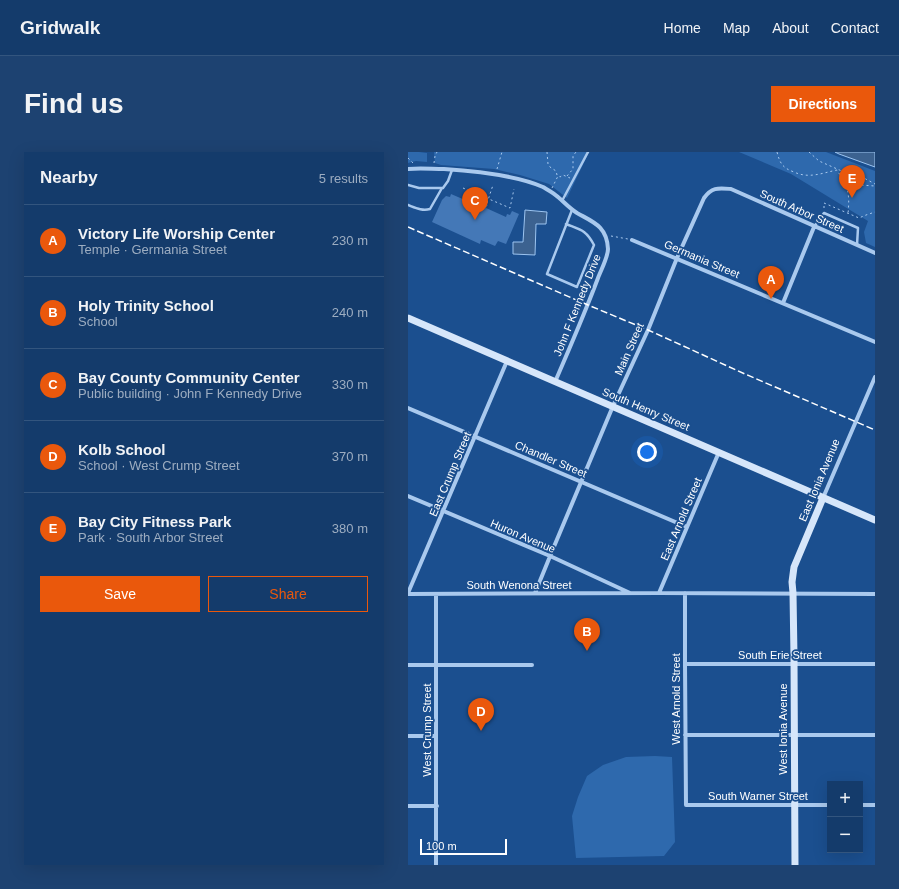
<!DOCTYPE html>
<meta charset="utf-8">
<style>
:root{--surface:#143b6b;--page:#1d4271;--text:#f1f3f6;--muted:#9dadc1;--line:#33557e;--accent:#ea580c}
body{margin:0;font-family:Helvetica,sans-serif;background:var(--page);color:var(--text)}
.controls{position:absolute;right:12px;bottom:12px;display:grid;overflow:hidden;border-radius:0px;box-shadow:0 4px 16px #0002}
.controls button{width:36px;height:36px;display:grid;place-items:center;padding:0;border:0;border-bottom:1px solid var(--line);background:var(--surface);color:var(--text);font:20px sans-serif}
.scale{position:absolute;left:12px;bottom:10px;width:87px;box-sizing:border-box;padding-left:4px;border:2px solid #fff;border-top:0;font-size:11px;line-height:14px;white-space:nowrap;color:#fff;-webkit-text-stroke:3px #1b4f8f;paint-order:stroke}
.you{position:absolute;left:239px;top:300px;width:14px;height:14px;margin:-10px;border:3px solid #fff;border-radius:50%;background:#1a73e8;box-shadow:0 0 0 6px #1a73e833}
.badge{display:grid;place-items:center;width:26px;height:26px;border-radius:50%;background:var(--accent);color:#fff;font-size:13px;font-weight:700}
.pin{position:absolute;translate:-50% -33px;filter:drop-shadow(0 1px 2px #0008)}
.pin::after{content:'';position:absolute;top:21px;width:14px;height:12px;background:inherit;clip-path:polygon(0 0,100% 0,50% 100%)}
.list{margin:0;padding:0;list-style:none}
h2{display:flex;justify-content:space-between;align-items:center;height:52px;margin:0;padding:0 16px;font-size:17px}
h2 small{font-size:13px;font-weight:400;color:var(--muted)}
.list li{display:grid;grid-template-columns:26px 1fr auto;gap:12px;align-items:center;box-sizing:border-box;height:72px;padding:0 16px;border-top:1px solid var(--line)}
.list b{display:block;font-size:15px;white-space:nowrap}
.list p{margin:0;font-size:13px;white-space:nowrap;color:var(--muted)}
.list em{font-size:13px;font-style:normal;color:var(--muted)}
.actions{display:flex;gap:8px;padding:12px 16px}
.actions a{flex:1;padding:9px 0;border:1px solid var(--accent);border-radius:0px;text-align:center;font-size:14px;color:var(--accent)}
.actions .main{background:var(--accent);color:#fff}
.map{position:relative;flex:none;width:467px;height:713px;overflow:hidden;border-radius:0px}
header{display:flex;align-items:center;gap:24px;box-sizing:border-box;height:56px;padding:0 20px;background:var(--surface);border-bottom:1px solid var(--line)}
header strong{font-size:19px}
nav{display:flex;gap:22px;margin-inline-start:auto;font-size:14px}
.intro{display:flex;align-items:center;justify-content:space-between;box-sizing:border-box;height:96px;padding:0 24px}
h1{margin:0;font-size:28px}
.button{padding:10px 18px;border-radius:0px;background:var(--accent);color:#fff;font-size:14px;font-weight:700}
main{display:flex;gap:24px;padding:0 24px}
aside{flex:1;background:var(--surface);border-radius:0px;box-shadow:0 4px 16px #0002}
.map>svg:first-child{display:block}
</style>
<header>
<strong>Gridwalk</strong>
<nav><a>Home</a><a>Map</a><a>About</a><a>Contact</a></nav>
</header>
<div class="intro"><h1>Find us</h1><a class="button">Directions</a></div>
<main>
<aside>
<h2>Nearby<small>5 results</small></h2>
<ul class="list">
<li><span class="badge">A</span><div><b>Victory Life Worship Center</b><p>Temple · Germania Street</p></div><em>230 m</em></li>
<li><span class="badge">B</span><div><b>Holy Trinity School</b><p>School</p></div><em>240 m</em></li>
<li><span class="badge">C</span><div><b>Bay County Community Center</b><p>Public building · John F Kennedy Drive</p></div><em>330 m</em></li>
<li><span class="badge">D</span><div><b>Kolb School</b><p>School · West Crump Street</p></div><em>370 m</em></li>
<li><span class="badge">E</span><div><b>Bay City Fitness Park</b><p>Park · South Arbor Street</p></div><em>380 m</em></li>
</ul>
<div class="actions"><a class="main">Save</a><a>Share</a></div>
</aside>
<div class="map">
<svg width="467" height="713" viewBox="0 0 467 713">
<rect width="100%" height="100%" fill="#1b4f8f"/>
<!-- green -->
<path fill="#2e69ad" d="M0 0H11L19 1V10L8 9 0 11Z
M26 0H181L159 46 141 32 112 23 86 17 33 13 27 11Z
M331 0H418L467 19V95L458 91 456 80 460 69 383 22Z
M247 604 264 605 267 690 256 704 168 706 164 664 170 645 179 624 195 613 218 605Z"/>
<!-- water -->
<path fill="#3c6290" stroke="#9cc4f0" d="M427 0H467V15L431 2Z
M117 58 139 60 138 72H128L127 103 105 102V90H115Z"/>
<!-- building -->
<path fill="#4478b7" d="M43 42 57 48 59 43 80 53 78 56 98 65 99 62 102 63 104 59 111 62 98 92 90 89 87 94 73 88 72 92 24 70 34 48 38 44 42 45Z"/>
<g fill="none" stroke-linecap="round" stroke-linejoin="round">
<!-- path -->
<path stroke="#a9c9ee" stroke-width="1" stroke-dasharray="2 3" stroke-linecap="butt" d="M139 0 140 12 142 15 148 19 149 23 152 25 155 23 162 26
M369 0C372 12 375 16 386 20 401 27 414 21 429 18 440 36 442 40 440 62
M401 0 411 9 436 20 445 27 454 25 467 32
M0 6 5 11
M26 11 27 4 29 0
M89 17 94 0
M159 24 165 17V4L168 0
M446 27 452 33 467 34
M436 28 441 24
M55 36 102 56 106 37
M144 36 150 24
M79 51 85 33
M416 56V51L451 66 458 63 467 60
M203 84 220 87"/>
<!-- lane -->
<path stroke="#a9c9ee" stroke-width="2.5" d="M0 33 11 36H35L40 29 44 18
M154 49 180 0
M0 53C8 56 14 59 22 57L34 36
M158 72C173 78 178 78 186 93L169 135 139 122 164 58
M406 75 416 61 450 76 449 93"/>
<!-- street -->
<path stroke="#a9c9ee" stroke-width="4" d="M0 17C12 16 24 17 36 17 66 19 108 23 135 35 140 38 146 41 150 45 156 50 161 56 169 61 185 70 199 74 200 97 200 105 193 118 190 126 177 161 162 195 147 230
M224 88 467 190
M375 151 406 75
M0 256 279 375
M0 344 142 404 222 441
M415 346 467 225
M0 441 99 209
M127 441 145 397 205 254 240 178 269 106 296 46C304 35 310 36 323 37L467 101
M251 441 311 300
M277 441V512L278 653H422
M0 442 251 441 467 442
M28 442V713
M277 512H467
M0 513H124
M277 583H467
M0 584H28
M452 653H467
M0 654H29"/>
<!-- secondary -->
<path stroke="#d6e6fa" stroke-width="7" d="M0 166 467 368
M387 713 386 505 385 441 384 430 386 415 415 346"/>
<!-- rail -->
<path stroke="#fff" stroke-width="1.5" stroke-dasharray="7 3" stroke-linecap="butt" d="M0 75 180 153 240 178 337 222 467 278"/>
</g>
<g text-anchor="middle" stroke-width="3.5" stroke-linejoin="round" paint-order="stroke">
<!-- street labels -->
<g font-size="11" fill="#fff" stroke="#1b4f8f">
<text transform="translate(394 59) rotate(24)" y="4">South Arbor Street</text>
<text transform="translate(294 107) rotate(23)" y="4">Germania Street</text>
<text transform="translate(169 153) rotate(-68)" y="4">John F Kennedy Drive</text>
<text transform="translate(221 197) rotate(-66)" y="4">Main Street</text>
<text transform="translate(238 257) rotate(23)" y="4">South Henry Street</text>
<text transform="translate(143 307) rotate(23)" y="4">Chandler Street</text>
<text transform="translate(42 322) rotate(-67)" y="4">East Crump Street</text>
<text transform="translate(411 328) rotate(-67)" y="4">East Ionia Avenue</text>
<text transform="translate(273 367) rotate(-67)" y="4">East Arnold Street</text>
<text transform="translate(115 384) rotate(23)" y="4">Huron Avenue</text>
<text x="111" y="437">South Wenona Street</text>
<text x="372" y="507">South Erie Street</text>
<text transform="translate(268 547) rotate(-90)" y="4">West Arnold Street</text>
<text transform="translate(375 577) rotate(-90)" y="4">West Ionia Avenue</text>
<text transform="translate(19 578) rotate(-90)" y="4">West Crump Street</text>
<text x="350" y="648">South Warner Street</text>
</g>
</g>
</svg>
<div class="controls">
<button>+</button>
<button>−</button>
</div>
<div class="scale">100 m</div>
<div class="you"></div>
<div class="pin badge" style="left:363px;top:147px">A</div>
<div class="pin badge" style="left:179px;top:499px">B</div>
<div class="pin badge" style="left:67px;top:68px">C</div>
<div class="pin badge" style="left:73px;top:579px">D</div>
<div class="pin badge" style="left:444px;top:46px">E</div>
</div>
</main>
